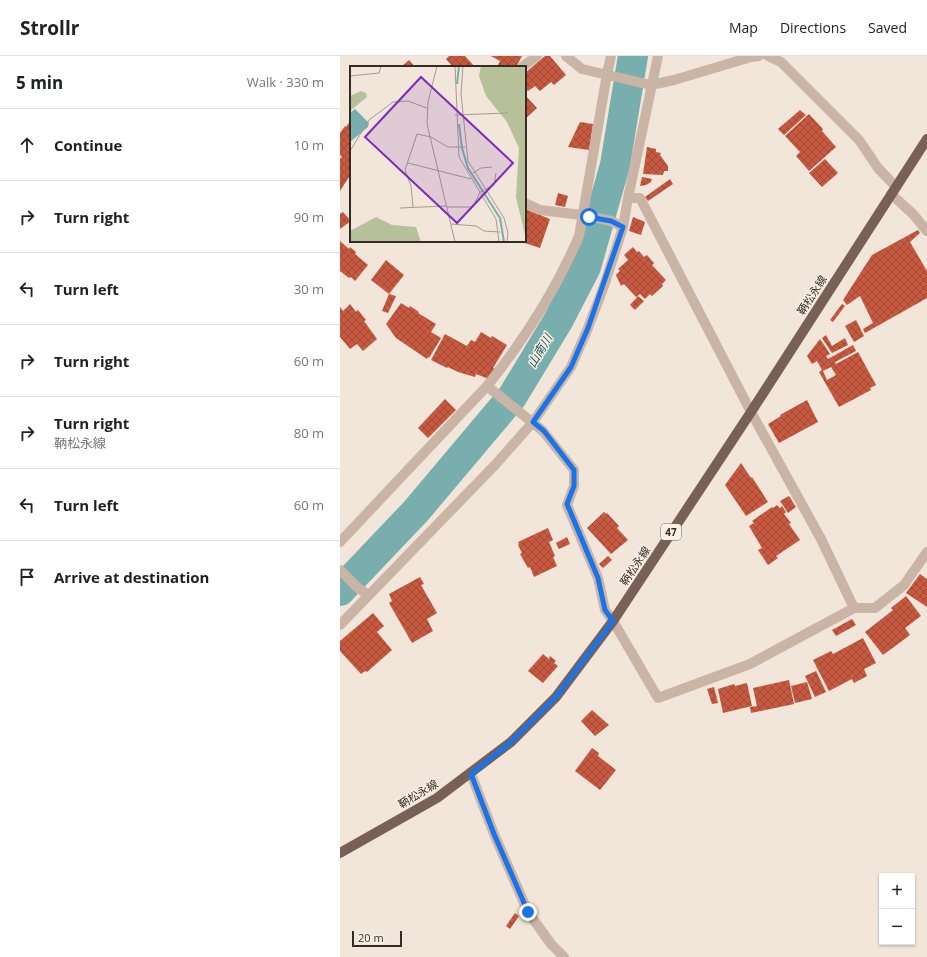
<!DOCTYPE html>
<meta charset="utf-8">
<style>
:root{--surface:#fff;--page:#f6f6f6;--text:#202124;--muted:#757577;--line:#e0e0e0}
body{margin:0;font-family:"Open Sans","Noto Sans JP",sans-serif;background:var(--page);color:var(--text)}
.controls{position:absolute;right:12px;bottom:12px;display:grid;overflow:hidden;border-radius:0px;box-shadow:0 1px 3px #0004}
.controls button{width:36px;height:36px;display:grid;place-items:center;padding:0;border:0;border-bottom:1px solid var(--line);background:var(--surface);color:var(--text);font:20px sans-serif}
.scale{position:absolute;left:12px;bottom:10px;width:50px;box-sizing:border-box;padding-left:4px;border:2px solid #362a27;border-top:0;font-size:11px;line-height:14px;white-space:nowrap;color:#362a27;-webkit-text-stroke:3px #f9efe6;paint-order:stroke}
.stop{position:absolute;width:12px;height:12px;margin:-9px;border:3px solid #1a73e8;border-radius:50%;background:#fff}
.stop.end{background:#1a73e8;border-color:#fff;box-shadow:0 1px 4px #0008}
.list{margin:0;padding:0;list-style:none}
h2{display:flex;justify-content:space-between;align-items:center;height:52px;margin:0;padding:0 16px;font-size:17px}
h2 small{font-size:13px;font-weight:400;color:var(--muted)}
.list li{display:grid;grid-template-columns:26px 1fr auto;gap:12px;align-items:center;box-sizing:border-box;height:72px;padding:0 16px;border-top:1px solid var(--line)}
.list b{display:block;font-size:15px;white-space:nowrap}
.list p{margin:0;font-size:13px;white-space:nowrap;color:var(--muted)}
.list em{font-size:13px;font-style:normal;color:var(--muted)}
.icon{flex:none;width:22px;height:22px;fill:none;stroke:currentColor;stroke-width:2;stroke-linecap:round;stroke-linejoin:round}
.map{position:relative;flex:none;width:587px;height:901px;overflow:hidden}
header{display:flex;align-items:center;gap:24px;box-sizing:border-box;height:56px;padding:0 20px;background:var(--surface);border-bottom:1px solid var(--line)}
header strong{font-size:19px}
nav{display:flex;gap:22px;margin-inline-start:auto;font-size:14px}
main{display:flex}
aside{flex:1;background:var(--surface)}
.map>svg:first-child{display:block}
</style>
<header>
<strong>Strollr</strong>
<nav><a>Map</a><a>Directions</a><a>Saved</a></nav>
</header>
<main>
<aside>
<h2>5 min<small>Walk · 330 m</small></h2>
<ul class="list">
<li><svg class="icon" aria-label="ahead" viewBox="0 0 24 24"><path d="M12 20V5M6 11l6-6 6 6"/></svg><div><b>Continue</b></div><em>10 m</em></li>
<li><svg class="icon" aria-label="right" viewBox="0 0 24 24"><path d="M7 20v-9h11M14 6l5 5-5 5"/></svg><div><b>Turn right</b></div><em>90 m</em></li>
<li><svg class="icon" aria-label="left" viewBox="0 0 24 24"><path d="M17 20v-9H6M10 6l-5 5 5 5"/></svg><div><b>Turn left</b></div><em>30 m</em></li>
<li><svg class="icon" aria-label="right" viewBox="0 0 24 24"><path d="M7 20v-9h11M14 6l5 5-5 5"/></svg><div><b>Turn right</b></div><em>60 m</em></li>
<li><svg class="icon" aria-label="right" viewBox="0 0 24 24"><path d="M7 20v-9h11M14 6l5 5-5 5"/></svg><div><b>Turn right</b><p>鞆松永線</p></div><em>80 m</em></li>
<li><svg class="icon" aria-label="left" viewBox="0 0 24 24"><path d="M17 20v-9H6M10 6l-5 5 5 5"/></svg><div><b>Turn left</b></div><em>60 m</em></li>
<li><svg class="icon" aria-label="arrive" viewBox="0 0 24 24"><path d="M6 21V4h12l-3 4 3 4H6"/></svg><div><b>Arrive at destination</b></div></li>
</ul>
</aside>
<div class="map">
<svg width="587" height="901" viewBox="0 0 587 901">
<defs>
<pattern id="building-cross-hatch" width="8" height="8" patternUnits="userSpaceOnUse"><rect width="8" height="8" fill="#c85941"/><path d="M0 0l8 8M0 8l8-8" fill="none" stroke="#a34a36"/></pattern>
</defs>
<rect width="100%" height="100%" fill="#f2e5d9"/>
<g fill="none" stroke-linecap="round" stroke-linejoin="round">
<!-- river -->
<path stroke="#78afae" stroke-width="30" d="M0 535 76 455 172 341 218 265 246 211 275 109 293 0"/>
</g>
<!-- building -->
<path fill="url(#building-cross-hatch)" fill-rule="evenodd" d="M109 0H125L135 11H113L106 3Z
M151 0H182L176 11H162L158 9 160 5Z
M205 0H210L226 19 214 29 211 26 200 35 195 30 188 35 185 32V17Z
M69 4 75 11H61Z
M185 39 197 52 185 63Z
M460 54 466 59 444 79 438 73Z
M469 58 483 73 482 75 496 91 469 115 456 100 460 96 445 80Z
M11 64V118L0 135V103L2 101 0 99V77L5 70 6 71Z
M240 66 253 68 249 94 228 91Z
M307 91 316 93V96L321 97 320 99 328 110V115H324L323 119 303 118Z
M485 103 498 117 482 131 469 117Z
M302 121 312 123 311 126 306 129 300 130Z
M330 123 333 128 308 145 305 141Z
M218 137 228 140 225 151 215 149Z
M185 153 210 163 200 192 179 185H185Z
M3 156 11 165 0 173V158Z
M293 161 305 166 301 179 289 175Z
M578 174 580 177 570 186 587 215V242L525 277 523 273 533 267 520 240 507 249 503 244 532 199Z
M0 185 9 193 10 191 16 196 15 198 28 209 15 225 11 221 9 222 0 215Z
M293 191 297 196 299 195 304 201 307 199 314 207 312 209 326 224 322 228 323 230 312 240 310 238 305 243 300 238 296 241 284 228 281 230 276 219 280 215 278 213 288 204 284 199Z
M46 204 64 219 49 238 31 224Z
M49 238 56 240 48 257 42 255Z
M298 240 304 245 295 254 290 249Z
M61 247 69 252 70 250 79 256 78 257 96 268 91 276 101 282 89 302 88 301 87 303 56 282 46 268Z
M10 248 16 256 18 254 26 264 24 265 37 283 23 295 17 288 10 293 0 281V251L3 255Z
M502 248 505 250 493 266 490 264Z
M516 264 524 280 514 286 505 270Z
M141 276 151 282 152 280 167 289 153 312 155 313 149 323 136 318 135 321 118 316 108 311 107 312 91 304 105 278 127 290 131 284 135 286Z
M486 279 492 290 505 282 508 289 492 297 482 282Z
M480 283 490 298 486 300 488 303 513 289 516 295 495 306 496 308 518 296 536 329 530 332 531 334 499 351 479 316 482 314 477 305 472 308 467 300ZM491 311 496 319 487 324 483 315Z
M105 343 116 354 88 382 78 372Z
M467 344 478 366 439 387 428 368 441 360 440 359Z
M401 407 411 422 412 421 428 446 406 460 385 429Z
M449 440 456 451 448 457 440 445Z
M437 449 440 452 442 450 446 456 444 458 451 467 449 468 460 484 436 500 438 502 428 509 418 494 422 492 409 470 414 467 412 465 432 451 433 452Z
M264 456 266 458 267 457 279 470 277 472 288 484 271 498 247 472Z
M208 472 213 484 209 486 215 500 213 501 217 510 194 521 190 511 188 512 180 498 182 497 178 489 179 488 178 486Z
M227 481 230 488 219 493 216 487Z
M268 500 272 504 263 512 259 508Z
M580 518 587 523V551L566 537Z
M80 521 84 528 81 529 97 557 87 563 93 575 72 587 49 547 52 545 49 538Z
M566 540 581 560 565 572 570 579 543 599 525 576 553 554 551 552Z
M33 557 44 570 37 576 52 594 27 616 25 615 21 618 0 595V585Z
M512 563 516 569 496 580 492 574Z
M523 582 536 607 524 613 527 620 514 627 512 623 489 635 473 604 491 595 493 598Z
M203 598 209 603 210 600 216 605 214 607 218 610 203 627 188 615Z
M476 615 486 636 475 641 465 620Z
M449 624 454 648 411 657 410 651 417 650 413 632Z
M467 626 472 643 455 647 451 630Z
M407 627 412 650 383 657 378 633 394 628 395 630Z
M374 631 378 647 372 648 367 633Z
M252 654 269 669 255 680 241 665Z
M252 692 259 697 258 700 276 714 260 734 235 715Z
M175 857 179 860 170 873 166 870Z"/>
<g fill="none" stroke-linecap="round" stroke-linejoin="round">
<!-- minor -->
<path stroke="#cab4a5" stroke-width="10" d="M226 0 242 13 311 29 334 24 411 1 419 0
M428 0 441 6 519 84 538 112 556 131
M182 11 197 0
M551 138 573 158 587 175
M288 142H300L411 356 481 483 514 552
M185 147 200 154 242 159 271 165 283 171
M147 330 203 375 234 414V430L227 449 258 522 265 554 273 565 318 642 410 608 514 552H535L564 529 587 496
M0 486 147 330C184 284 216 234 239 180L267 18 271 0
M0 514 19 533 29 539
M0 569 155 409 193 366 231 311 248 272 264 230 283 171 288 142 318 0
M131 718 154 778 188 856 211 888 224 901"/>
<!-- major -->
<path stroke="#786057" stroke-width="10" d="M0 797 97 742 171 686 216 641 273 565 411 356 587 83"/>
</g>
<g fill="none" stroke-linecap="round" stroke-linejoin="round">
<!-- route -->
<path stroke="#1a73e8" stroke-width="5" d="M188 856 154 778 131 718 171 686 216 641 273 565 265 554 258 522 227 448 234 430V414L204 375 193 366 231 311 248 272 283 171 271 165 249 161"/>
</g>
<g text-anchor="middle" stroke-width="3" stroke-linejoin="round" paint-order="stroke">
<!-- shield labels -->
<rect fill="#f9efe6" stroke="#706560" stroke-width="1" x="321" y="468" width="20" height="16" rx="3"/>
<g font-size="10" font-weight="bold" fill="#362a27">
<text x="331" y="480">47</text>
</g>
<!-- street labels -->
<g font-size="11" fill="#362a27" stroke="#f9efe6">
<text transform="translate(472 239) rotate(-57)" y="4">鞆松永線</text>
<text transform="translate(295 510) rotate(-56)" y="4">鞆松永線</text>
<text transform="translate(78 738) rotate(-31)" y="4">鞆松永線</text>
</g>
<!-- water labels -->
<g font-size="12" font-style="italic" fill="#1c5757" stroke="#f9efe6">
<text transform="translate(200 295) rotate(-59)" y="4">山南川</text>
</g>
</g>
<!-- overview -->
<g transform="translate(10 10)">
<rect width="176" height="176" fill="#f2e5d9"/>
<path d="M131 0H176V173L166 131 169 82 157 56 136 30 129 10ZM11 25 16 27 17 31 0 45V30ZM26 151 42 159 66 161 71 176H0V165Z" fill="#b6c199"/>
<path d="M5 43 19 57 18 61 0 76V47Z" fill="#78afae"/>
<path fill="none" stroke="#78afae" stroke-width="2" d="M107 18 109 0M109 58 112 82 118 102 150 152 154 176"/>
<path fill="none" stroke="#a79a92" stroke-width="1" d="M87 0 78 36 77 58 105 176M105 0 109 91 146 153 149 176M113 0 111 28 118 95 154 152 158 167 157 176M0 10 29 7 31 0M105 49 158 47M0 85 19 54 43 36 58 35 77 42M58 97 121 113M123 107 131 102 142 101M63 141 61 120 55 104 67 68 81 71 98 81H115M97 141H123L130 126 144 119 146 107M50 142 96 140M101 158 126 160 134 165 150 166"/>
<path fill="#7b2cbf" fill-opacity="0.15" stroke="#7b2cbf" stroke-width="2" d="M71 11 163 97 107 157 15 71Z"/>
<rect width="176" height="176" fill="none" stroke="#362a27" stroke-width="2"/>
</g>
</svg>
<div class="controls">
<button>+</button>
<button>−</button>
</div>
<div class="scale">20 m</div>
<div class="stop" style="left:249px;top:161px"></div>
<div class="stop end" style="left:188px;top:856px"></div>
</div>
</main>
